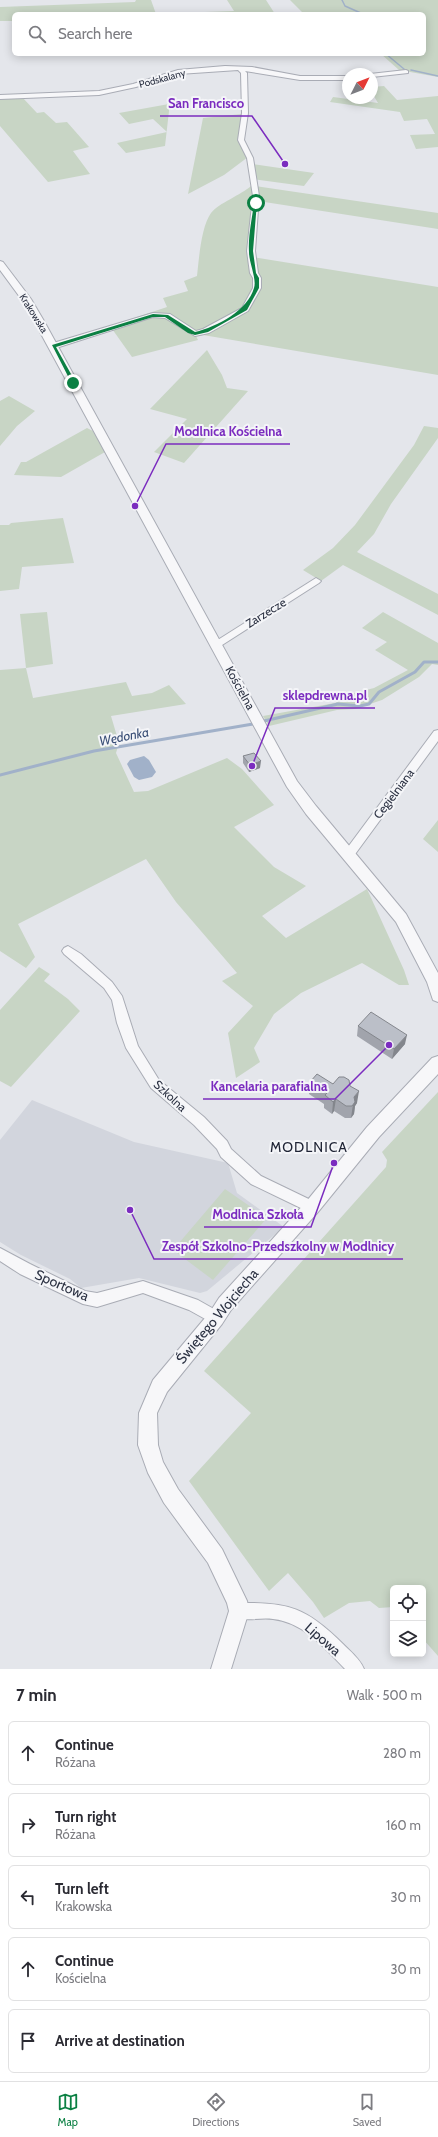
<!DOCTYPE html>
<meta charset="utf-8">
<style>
:root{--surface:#fff;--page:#f2f2f3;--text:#2b2b33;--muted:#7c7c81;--line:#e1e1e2;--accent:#0b8043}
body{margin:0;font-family:Cabin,sans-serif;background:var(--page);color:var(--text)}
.controls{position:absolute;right:12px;bottom:12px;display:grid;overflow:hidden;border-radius:6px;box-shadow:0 2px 10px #0003}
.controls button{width:36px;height:36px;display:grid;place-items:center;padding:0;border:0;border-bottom:1px solid var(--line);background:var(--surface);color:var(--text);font:20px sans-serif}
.compass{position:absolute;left:342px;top:68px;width:36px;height:36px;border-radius:50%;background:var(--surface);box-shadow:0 2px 10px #0003;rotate:48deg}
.stop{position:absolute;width:12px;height:12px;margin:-9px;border:3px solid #0b8043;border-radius:50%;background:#fff}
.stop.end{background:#0b8043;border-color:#fff;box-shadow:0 1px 4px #0008}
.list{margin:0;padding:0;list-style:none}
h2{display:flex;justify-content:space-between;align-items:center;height:52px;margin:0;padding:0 16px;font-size:17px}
h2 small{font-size:13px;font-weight:400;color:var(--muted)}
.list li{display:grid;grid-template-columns:26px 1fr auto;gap:12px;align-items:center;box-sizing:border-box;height:64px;margin:0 8px 8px;padding:0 8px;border:1px solid var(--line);border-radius:6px}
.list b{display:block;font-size:15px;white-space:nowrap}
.list p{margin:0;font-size:13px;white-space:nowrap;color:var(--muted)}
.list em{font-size:13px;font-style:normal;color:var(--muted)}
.icon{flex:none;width:22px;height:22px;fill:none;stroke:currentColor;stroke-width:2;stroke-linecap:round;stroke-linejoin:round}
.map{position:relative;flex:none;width:438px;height:1669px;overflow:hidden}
.search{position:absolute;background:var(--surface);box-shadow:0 2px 10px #0003;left:12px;right:12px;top:12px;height:44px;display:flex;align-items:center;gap:10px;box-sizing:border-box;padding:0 14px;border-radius:6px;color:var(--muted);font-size:15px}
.sheet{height:412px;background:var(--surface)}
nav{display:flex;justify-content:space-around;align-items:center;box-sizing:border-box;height:56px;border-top:1px solid var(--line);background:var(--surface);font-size:11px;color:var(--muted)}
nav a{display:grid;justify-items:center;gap:2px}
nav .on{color:var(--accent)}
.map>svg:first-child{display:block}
</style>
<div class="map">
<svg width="438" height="1669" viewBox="0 0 438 1669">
<rect width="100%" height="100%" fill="#e4e6eb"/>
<!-- built -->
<path fill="#d2d5dd" d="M32 1100 134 1142 228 1163 237 1193 284 1227 207 1291 200 1293 139 1278 81 1288 70 1279 21 1255 0 1242V1140Z"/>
<!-- green -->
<path fill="#c8d5c5" d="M136 0H151L156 14H14V21H0V7L135 2Z
M227 0H266L275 14H205V12L234 11Z
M290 0H438V77L399 70 381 54H424V14H304Z
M384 86 397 100 438 96V147L416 149 410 135 435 134 427 119 404 121 400 112 330 102 333 97 378 103 372 93V87Z
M22 97 37 113 44 112 56 123 67 122 89 147 73 151 90 174 48 182 0 126V99Z
M169 104V111L165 146 126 153 117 143 167 132 153 119 129 124 119 113Z
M242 114 239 139 248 157 224 175 188 194 203 118Z
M252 164 314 173 304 186 253 179Z
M251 186 254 202 253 257 438 287V375L203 335 196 336 198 340 132 357 110 326 167 307 163 298 188 291 184 281 197 276C199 259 201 227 211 213 219 203 241 195 251 186Z
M255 186 438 213V229L258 201Z
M207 350 222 375 227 388 248 391 184 463 154 452 187 419 150 409Z
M9 396 35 411 17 426 0 446V401Z
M424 426 438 428V438L391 504 374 534 357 552 438 594V615L343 565 321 581 303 570 333 548 355 525 414 445Z
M87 428 93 431 105 452 61 477 14 475 21 462H26Z
M63 518 74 563 22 567 19 589 0 591V525H9L11 523Z
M47 612 53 664 26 668 33 698 126 682 132 696 152 693 169 685 186 704 111 716 119 743 116 753 134 792 148 791 227 758 242 769 274 805 234 827 274 867 306 886 262 916 286 938 367 889 404 970 409 985H399L362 963 301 993 274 1014 254 1048 260 1062 236 1078 228 1033 253 1006 222 981 237 973 176 902 146 859 18 924 35 957 26 968 0 951V670L26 668 20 614Z
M383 612 438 643V665L432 664 419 677 382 700 355 709 337 710 269 726 263 716 335 703 354 693 374 688 408 670 375 650 387 642 362 628Z
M438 820V852L423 839Z
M39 967 50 974 44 981 68 999 80 1011 11 1087 0 1081V1010Z
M438 1092V1656L423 1639V1588H393V1607L379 1608 370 1601 349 1603 324 1618 313 1602 288 1573 269 1591 189 1481 251 1413 204 1371 386 1167 387 1160 382 1152Z
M225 1189 267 1218 213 1280 173 1250Z"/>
<!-- water -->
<path fill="#a1b1c9" d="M144 756 149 760 156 772 152 777 139 780 134 777 127 764 130 760Z"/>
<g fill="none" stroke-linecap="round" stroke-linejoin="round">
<!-- stream-far1 -->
<path stroke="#a1b1c9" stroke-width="1.5" d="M342 0 345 6 363 14
M386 54 404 69
M411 70 438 76"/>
<!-- stream -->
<path stroke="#a1b1c9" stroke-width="3" d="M264 721 338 704 360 706 369 704 379 692 415 672 424 662H438
M0 775 94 751 253 724"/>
<!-- minor casing -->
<g stroke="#a9acb5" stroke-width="2">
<path id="minor" d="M225 66 252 67 300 76H348V80H300L245 71 247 73 248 113 244 140 253 158 259 196 255 251 258 273 261 278V288L248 311 209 333 195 336 165 318 153 317 56 348H50V344L153 313 170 314 196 331 203 329 242 308 253 288V278L250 273 247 251 253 196 247 158 238 140 242 113 241 73 238 70 179 74 136 87 99 95 0 99V95L99 91 133 84 178 70Z
M406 70 408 71V73L372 77V74H370Z
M316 578 321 581 319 583 219 647H213L211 645 213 643Z
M438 730V741L353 857H345L343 854 345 851 434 731Z
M68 946 81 954 112 982 122 996 138 1046 159 1080 204 1117 227 1141 231 1149 261 1176 317 1203 319 1207 317 1211 312 1213 307 1211 251 1184 221 1157 217 1149 194 1125 151 1088 126 1048 117 1023 112 1000 104 988 64 954 62 951 64 948Z
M0 1248 30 1264 85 1291 97 1293 143 1281 198 1300 221 1313 223 1318 221 1323 216 1325 189 1310 143 1293 97 1307 83 1304 20 1274 0 1261Z
M239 1603C289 1602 307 1608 343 1644 350 1651 360 1659 364 1669H345C325 1648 303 1622 273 1619 260 1617 245 1622 233 1617L231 1611 233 1605Z"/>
</g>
<!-- tertiary casing -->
<g stroke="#a9acb5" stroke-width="2">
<path id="tertiary" d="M0 261 3 262 31 299 44 321 297 781 316 806 406 914 438 973V1002L433 1000 427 982 396 922 306 814 287 787 34 321 22 300 0 270Z
M438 1056V1074L379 1137 318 1212 231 1310 222 1324 167 1392 157 1413 158 1445 163 1462 178 1489 222 1549 247 1601 249 1611 231 1669H211L229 1611 227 1603 208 1563 164 1503 148 1473 138 1445 139 1413 153 1380 210 1312 219 1298 306 1202 367 1127 432 1058Z"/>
</g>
<!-- minor -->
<use href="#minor" fill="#f7f7f9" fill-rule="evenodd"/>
<!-- tertiary -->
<use href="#tertiary" fill="#f7f7f9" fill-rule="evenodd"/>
</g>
<!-- wall -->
<path fill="#a1a4ac" d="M243 756 260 768 249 772 243 763Z
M358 1026 405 1044 392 1059 357 1036Z
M310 1082 333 1084 357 1103 355 1106 354 1114 351 1118H345L334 1111 332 1114 324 1108V1104L309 1094Z"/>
<!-- shaded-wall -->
<path fill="#83868c" d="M261 761 260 768 249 772 250 765Z
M407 1035 405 1044 392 1059 394 1049Z
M359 1091 357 1103 355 1106 354 1114 351 1118 354 1097Z
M336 1099 334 1111 332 1114 333 1102Z"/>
<!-- building -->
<path fill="#bbbfc8" stroke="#83868c" d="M254 753 261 761 250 765 243 756Z
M371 1012 407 1035 394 1049 358 1026Z
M317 1074 333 1084 339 1077H344L349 1080 350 1086 359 1091 354 1097 355 1102 352 1106H346L336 1099 333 1102 325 1095 327 1093 310 1082Z"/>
<!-- route -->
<path fill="#0b8043" d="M257 202 253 251 256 273 259 278V288L247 310 208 332 195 335 188 333 165 317H153L56 347 76 383 72 384 52 345 153 314 168 315 195 332C217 327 248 310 254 288 257 279 249 263 249 252 248 236 252 219 254 203Z"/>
<g text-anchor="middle" stroke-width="4" stroke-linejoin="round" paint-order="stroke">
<!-- far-street labels -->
<g font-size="10" fill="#2c3243" stroke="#f4f5f8">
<text transform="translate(162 78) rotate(-15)" y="4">Podskalany</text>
<text transform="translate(34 313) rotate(58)" y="4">Krakowska</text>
</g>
<!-- street labels -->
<g font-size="12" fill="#2c3243" stroke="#f4f5f8">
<text transform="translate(266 613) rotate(-32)" y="4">Zarzecze</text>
<text transform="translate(240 688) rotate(61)" y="4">Kościelna</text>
<text transform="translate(394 794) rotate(-53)" y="4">Cegielniana</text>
<text transform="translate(170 1096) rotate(43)" y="4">Szkolna</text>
</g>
<!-- water labels -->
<g font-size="13" font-style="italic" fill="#384d75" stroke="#f4f5f8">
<text transform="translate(124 736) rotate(-11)" y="5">Wędonka</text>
</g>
<!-- quarter labels -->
<g font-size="14" letter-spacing="1" fill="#1e2334" stroke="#f4f5f8">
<text x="309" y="1152">MODLNICA</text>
</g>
<!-- near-street labels -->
<g font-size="14" fill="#2c3243" stroke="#f4f5f8">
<text transform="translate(62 1285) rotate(24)" y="5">Sportowa</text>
<text transform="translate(217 1316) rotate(-50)" y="5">Świętego Wojciecha</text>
<text transform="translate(323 1639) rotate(41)" y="5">Lipowa</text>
</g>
</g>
<!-- callouts -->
<path fill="none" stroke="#7b2cbf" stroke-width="1.5" d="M285 164L252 116H160M135 506L166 444H290M252 766L275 708H375M389 1045L335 1099H203M334 1163L311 1227H204M130 1210L154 1259H403"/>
<g fill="#7b2cbf" stroke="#f4f5f8" stroke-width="1.5">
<circle cx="285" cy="164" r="4"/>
<circle cx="135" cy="506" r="4"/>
<circle cx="252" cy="766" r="4"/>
<circle cx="389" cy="1045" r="4"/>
<circle cx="334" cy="1163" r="4"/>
<circle cx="130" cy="1210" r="4"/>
</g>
<g font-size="13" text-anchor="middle" font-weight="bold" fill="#7b2cbf" stroke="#f4f5f8" stroke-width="4" stroke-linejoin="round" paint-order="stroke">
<text x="206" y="108">San Francisco</text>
<text x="228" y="436">Modlnica Kościelna</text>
<text x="325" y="700">sklepdrewna.pl</text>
<text x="269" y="1091">Kancelaria parafialna</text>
<text x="258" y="1219">Modlnica Szkoła</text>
<text x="278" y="1251">Zespół Szkolno-Przedszkolny w Modlnicy</text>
</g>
</svg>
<div class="controls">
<button><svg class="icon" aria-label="locate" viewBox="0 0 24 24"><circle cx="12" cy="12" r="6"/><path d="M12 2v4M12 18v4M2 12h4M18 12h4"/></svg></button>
<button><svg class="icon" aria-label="layers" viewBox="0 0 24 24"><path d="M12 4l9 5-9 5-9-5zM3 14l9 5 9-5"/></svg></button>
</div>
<svg class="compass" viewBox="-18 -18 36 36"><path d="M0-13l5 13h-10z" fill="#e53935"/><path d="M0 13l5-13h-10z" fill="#7c7c81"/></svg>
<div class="stop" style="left:256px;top:203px"></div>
<div class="stop end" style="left:73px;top:383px"></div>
<div class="search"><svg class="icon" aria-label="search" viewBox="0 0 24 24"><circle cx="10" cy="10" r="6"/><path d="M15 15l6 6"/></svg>Search here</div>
</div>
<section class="sheet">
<h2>7 min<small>Walk · 500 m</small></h2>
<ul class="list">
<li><svg class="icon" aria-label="ahead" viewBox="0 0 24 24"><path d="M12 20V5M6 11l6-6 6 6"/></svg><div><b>Continue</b><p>Różana</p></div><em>280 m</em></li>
<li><svg class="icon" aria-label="right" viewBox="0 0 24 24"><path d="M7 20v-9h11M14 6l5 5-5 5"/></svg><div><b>Turn right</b><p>Różana</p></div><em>160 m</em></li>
<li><svg class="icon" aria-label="left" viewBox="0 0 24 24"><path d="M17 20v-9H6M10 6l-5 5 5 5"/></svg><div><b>Turn left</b><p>Krakowska</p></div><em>30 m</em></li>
<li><svg class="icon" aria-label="ahead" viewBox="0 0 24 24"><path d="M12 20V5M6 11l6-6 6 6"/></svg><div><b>Continue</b><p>Kościelna</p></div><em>30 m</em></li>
<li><svg class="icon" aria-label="arrive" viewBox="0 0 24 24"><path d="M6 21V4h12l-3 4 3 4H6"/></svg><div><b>Arrive at destination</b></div></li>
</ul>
</section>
<nav>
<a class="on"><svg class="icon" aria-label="map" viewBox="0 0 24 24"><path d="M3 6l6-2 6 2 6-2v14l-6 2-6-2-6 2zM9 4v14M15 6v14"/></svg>Map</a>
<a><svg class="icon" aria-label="directions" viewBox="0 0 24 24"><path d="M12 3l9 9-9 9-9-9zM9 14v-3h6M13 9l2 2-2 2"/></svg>Directions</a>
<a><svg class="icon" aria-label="saved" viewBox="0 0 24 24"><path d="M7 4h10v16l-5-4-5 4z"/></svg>Saved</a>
</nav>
